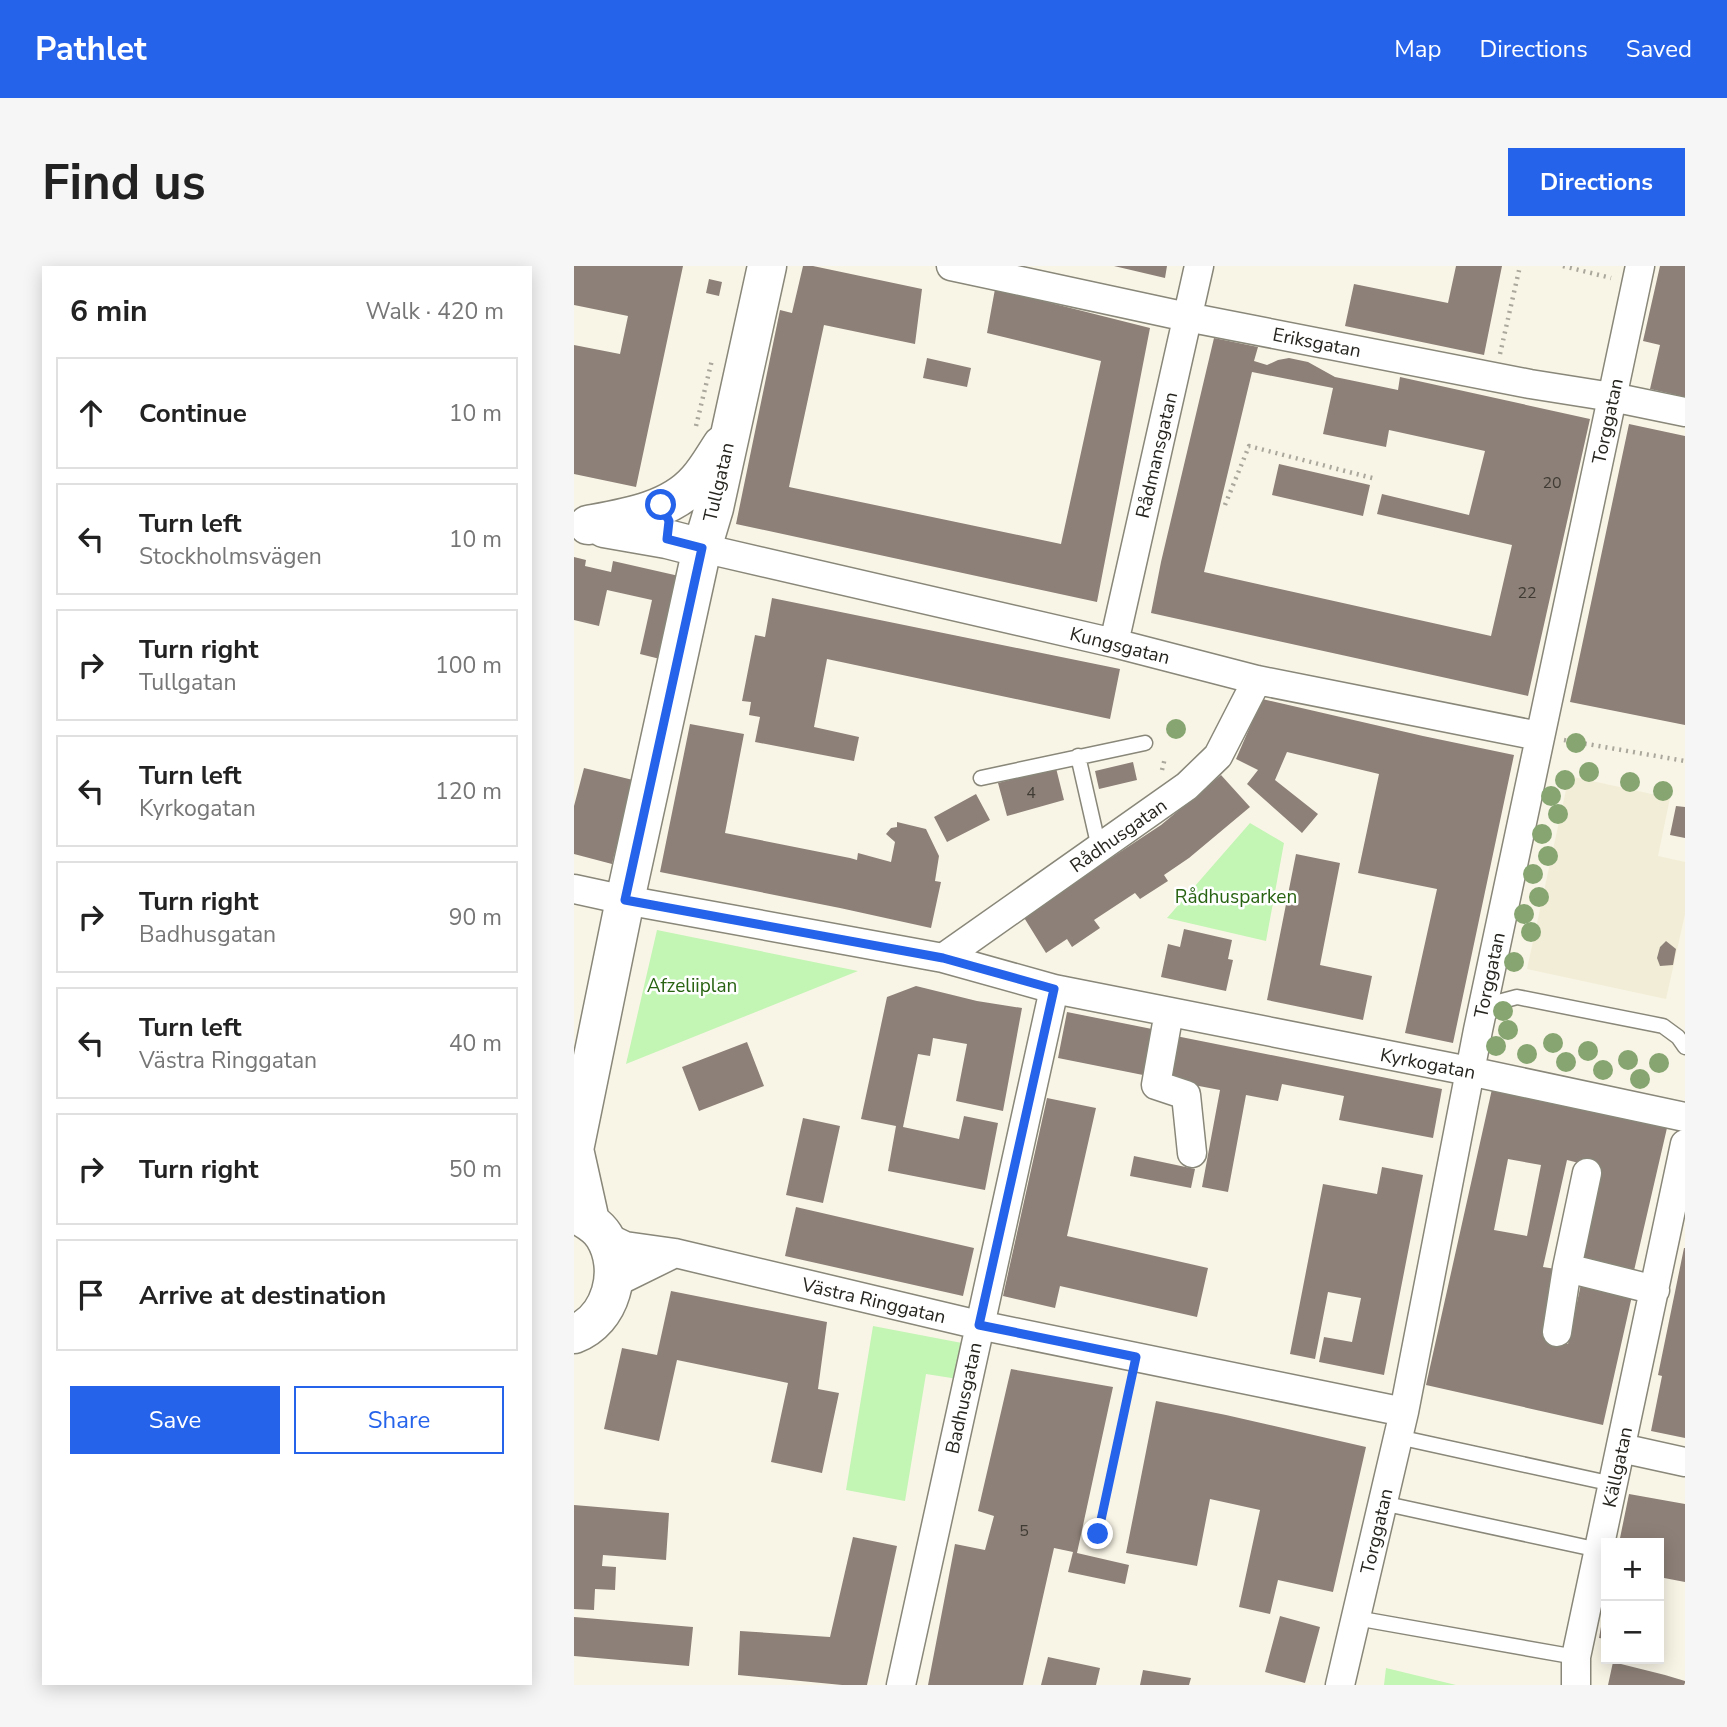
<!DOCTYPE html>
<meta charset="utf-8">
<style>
:root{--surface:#fff;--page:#f6f6f6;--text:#222;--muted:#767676;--line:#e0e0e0;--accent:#2563eb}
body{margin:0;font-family:"Nunito Sans",sans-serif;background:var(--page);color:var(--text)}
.controls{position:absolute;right:21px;bottom:21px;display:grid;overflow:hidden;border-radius:0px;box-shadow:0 4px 18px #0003}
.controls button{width:63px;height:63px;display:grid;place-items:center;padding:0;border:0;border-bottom:2px solid var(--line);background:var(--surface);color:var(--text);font:35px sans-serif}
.stop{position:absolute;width:21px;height:21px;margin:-16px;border:5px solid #2563eb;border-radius:50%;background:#fff}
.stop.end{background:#2563eb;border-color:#fff;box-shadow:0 2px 7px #0008}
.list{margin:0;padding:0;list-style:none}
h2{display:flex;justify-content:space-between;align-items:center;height:91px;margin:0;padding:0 28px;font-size:30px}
h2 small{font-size:23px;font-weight:400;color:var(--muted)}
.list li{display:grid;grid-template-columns:46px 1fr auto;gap:21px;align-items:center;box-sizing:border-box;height:112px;margin:0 14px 14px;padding:0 14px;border:2px solid var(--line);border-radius:0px}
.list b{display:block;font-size:26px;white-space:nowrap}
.list p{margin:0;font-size:23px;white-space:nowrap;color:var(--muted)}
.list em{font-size:23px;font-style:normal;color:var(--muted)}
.actions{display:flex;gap:14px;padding:21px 28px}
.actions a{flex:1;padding:16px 0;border:2px solid var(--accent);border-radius:0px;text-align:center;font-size:24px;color:var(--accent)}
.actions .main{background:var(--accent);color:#fff}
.icon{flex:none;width:38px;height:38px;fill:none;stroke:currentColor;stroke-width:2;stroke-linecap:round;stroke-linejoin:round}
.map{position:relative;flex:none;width:1111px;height:1419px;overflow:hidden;border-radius:0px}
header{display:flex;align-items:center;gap:42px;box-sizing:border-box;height:98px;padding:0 35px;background:var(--accent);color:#fff}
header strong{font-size:33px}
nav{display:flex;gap:38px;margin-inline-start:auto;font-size:24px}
.intro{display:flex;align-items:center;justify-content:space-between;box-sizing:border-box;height:168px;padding:0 42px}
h1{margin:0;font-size:49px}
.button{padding:18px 32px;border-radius:0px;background:var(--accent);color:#fff;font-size:24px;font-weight:700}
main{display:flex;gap:42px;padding:0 42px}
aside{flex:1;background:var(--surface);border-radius:0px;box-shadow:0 4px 18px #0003}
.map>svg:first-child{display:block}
</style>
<header>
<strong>Pathlet</strong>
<nav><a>Map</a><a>Directions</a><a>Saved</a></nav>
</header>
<div class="intro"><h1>Find us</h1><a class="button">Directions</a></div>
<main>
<aside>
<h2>6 min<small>Walk · 420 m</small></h2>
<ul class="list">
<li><svg class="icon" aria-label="ahead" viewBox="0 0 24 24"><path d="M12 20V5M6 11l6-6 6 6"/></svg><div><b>Continue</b></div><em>10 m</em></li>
<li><svg class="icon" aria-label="left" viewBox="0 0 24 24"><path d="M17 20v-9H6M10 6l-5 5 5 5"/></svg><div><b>Turn left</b><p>Stockholmsvägen</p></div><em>10 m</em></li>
<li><svg class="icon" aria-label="right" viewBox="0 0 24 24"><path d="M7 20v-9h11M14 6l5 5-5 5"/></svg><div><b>Turn right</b><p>Tullgatan</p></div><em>100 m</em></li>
<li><svg class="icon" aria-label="left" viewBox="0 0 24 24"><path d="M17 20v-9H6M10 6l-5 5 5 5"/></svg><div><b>Turn left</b><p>Kyrkogatan</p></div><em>120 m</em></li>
<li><svg class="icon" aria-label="right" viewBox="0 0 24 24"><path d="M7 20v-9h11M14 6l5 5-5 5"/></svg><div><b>Turn right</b><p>Badhusgatan</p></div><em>90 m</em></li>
<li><svg class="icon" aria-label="left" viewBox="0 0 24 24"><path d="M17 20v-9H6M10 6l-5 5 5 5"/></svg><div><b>Turn left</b><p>Västra Ringgatan</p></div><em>40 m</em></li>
<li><svg class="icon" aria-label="right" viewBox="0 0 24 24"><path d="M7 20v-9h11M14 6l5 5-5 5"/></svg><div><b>Turn right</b></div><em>50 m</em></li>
<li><svg class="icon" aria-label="arrive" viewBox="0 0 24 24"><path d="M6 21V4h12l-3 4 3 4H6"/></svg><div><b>Arrive at destination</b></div></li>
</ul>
<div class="actions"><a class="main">Save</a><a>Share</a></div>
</aside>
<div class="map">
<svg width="1111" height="1419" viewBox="0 0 1111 1419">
<rect width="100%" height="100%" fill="#f9f5e6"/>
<!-- built -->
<path fill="#f1edd6" d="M995 510 1096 532 1084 590 1111 596V648L1092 733 953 703Z"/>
<!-- green -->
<path fill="#c3f5b5" d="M676 557 710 577 692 675 593 652Z
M83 664 284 705 52 798Z
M299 1060 388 1077 384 1113 352 1108 331 1235 272 1224Z
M812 1402 882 1419H810Z"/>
<!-- building -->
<path fill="#8d8078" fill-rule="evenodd" d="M0 0H109L62 221 0 208V79L46 88 54 50 0 39Z
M229 0H239L348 23 341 78 250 59 215 221 487 278 527 95 413 67 421 23 576 62 523 336 162 258 206 44 218 47Z
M540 0H593L591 12Z
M882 0H928L910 89 771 60 780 18 874 37Z
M1086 0H1111V131L1076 123 1086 79 1069 75Z
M135 13 148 16 145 30 132 27Z
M640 72 684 81 680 95 693 99 704 94 715 92 734 96 761 111 824 124 826 111 1016 153 954 430 577 347 587 296ZM678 106 759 122 749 168 812 181 815 164 911 185 895 249 808 228 803 248 938 279 917 370 630 306Z
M353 92 397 102 393 121 349 112Z
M1055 158 1111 170V459L996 436Z
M705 198 796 219 789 250 698 229Z
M0 291 12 294 11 300 37 306 39 295 105 310 86 393 66 388 78 334 33 324 25 360 0 354Z
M198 332 546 403 536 453 253 393 240 461 285 471 280 495 181 476 186 451 175 449 177 436 168 435 181 369 191 371Z
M688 433 849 470 940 489 879 777 831 767 863 623 784 607 805 508 713 486 701 514 744 548 728 567 673 518 684 504 662 493Z
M116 458 170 468 151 567 276 592 283 594 284 587 317 596 321 576 312 568 317 562 323 561V556L352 563 365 590 361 615 367 616 357 662 266 642 86 606Z
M559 496 563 514 525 523 521 505Z
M10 502 59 514 38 598 0 588V540Z
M482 502 490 534 433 550 424 517Z
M647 509 676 541 615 592 590 609 594 615 566 633 561 627 520 654 526 662 498 681 493 673 472 687 449 650 587 559Z
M402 528 416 554 373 576 360 551Z
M1102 540 1111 541V572L1096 569Z
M722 588 766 597 746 699 798 710 789 754 693 734Z
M610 663 658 674 654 693 659 694 652 725 587 711 594 678 606 681Z
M1092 675 1102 683 1099 699 1086 700 1083 692 1086 681Z
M342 720 403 735 448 742 429 845 382 835 393 778 359 772 356 790 344 788 329 861 385 873 390 850 424 857 411 924 314 905 322 860 287 853 313 731Z
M493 746 588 765 579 811 484 792Z
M597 769 868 823 859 872 765 854 770 830 708 818 704 835 672 829 654 926 628 921 646 824 588 813Z
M173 776 190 820 125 845 108 801Z
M918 823 1093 862 1059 1009 1000 996 1025 902 993 894 969 1001 988 1004 976 1073 994 1078 1007 1018 1058 1030 1029 1159 852 1119ZM934 893 967 899 953 970 920 964Z
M473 832 522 842 493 970 634 1002 623 1051 486 1020 481 1042 429 1030Z
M229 852 266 860 249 937 212 929Z
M560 890 621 903 617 922 556 910Z
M808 901 849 909 810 1109 745 1096 750 1071 778 1076 787 1032 754 1026 741 1093 716 1088 749 918 803 928Z
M222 941 400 982 389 1030 211 990Z
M1110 982H1111V1172L1077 1165 1088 1110 1084 1109Z
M97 1025 253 1056 244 1123 265 1127 248 1207 197 1196 214 1117 103 1094 85 1175 30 1163 48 1082 83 1089Z
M437 1103 539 1121 503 1287 555 1299 551 1318 494 1306 499 1286 480 1282 449 1419H354L381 1278 411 1284 420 1250 404 1245Z
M582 1135 652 1149 792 1181 759 1326 704 1314 696 1348 665 1341 686 1244 636 1233 623 1300 552 1287Z
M1055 1228 1111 1238V1316L1085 1311V1277H1045Z
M0 1239 95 1247 92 1294 29 1289 28 1300 42 1301 41 1324 21 1323 20 1344 0 1343Z
M279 1271 323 1280 293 1419H268L164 1409 166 1365 256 1371Z
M1031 1338H1032V1373L1025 1372Z
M706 1350 746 1361 731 1417 691 1406Z
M0 1351 119 1361 115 1400 0 1390Z
M474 1391 526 1402 522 1419H467Z
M1039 1396 1091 1409 1111 1415V1417L1110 1419H1034Z
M569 1404 617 1412 615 1419H566Z"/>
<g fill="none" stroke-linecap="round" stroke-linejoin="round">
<!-- lane casing -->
<g stroke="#898779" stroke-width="17">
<path id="lane" d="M504 490 525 582
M407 512 571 477
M911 752 928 735 943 731 1089 760 1104 771 1111 781
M824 1171 1039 1218
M808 1237 1025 1284
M782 1352 1002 1391"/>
</g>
<!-- street casing -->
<g stroke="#898779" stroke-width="31">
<path id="street" d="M377 0 613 51 956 118 1038 131 1111 146
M128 282 540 377 683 414 965 470
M540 377 625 0
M0 623 51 634 369 692 480 723 895 805 1111 851
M369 692 613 520 644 490 683 414
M595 746 582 819 612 829 618 887
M1013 907 993 1002 1081 1024
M30 970 51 980 101 987 405 1059 830 1146
M40 1017 101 987
M983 1066 993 1002
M1047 1182 1111 1196
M327 1419 480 723
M766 1419 830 1146 904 764 1066 0
M1002 1419V1391L1111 878"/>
</g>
<!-- secondary casing -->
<g stroke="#898779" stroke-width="41">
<path id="secondary" d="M14 259C52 252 97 245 123 215 133 204 140 191 148 179
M30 262 93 273 128 282
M0 883 16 955
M0 884 51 634 128 282 140 242 193 0
M0 947C12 953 23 959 30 970 51 1004 37 1054 0 1068"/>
</g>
<!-- path -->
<path stroke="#aaa79c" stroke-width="4.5" stroke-dasharray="2 5" stroke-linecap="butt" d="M989 0 1037 12
M926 88 946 0
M122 160 138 94
M651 239 675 180 802 213
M990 474 1111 495
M588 504 591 492
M524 1268 557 1116"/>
<!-- lane -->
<use href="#lane" stroke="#fff" stroke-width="14"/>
<!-- street -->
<use href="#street" stroke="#fff" stroke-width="28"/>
<!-- secondary -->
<use href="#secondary" stroke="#fff" stroke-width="38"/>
</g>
<!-- trees -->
<g fill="#86a571">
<circle cx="602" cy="463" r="10"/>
<circle cx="1002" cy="477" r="10"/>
<circle cx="1015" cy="506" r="10"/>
<circle cx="991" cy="514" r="10"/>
<circle cx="1056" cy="516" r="10"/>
<circle cx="1089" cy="525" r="10"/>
<circle cx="977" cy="530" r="10"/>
<circle cx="984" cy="548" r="10"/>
<circle cx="968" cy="568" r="10"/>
<circle cx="974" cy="590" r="10"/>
<circle cx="959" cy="608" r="10"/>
<circle cx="965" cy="631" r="10"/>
<circle cx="950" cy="648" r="10"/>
<circle cx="957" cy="666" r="10"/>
<circle cx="940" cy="696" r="10"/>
<circle cx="929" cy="745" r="10"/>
<circle cx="934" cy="764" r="10"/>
<circle cx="979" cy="777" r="10"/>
<circle cx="922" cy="780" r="10"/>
<circle cx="1014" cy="785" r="10"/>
<circle cx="953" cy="788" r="10"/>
<circle cx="1054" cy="794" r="10"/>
<circle cx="992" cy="796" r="10"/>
<circle cx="1085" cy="797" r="10"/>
<circle cx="1029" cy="804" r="10"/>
<circle cx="1066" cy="813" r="10"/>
</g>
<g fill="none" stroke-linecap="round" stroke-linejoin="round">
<!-- route -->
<path stroke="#2563eb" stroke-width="9" d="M87 239 95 255 93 273 128 282 51 634 369 692 480 723 405 1059 562 1091 524 1268"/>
</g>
<g text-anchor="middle" stroke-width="5" stroke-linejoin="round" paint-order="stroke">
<!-- number labels -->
<g font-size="16" fill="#403c35">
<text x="978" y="222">20</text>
<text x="953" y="332">22</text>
<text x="457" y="532">4</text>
<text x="450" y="1270">5</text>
</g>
<!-- street labels -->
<g font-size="19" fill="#26251f" stroke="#fff">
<text transform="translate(743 76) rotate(11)" y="7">Eriksgatan</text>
<text transform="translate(1033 155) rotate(-78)" y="7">Torggatan</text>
<text transform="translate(582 189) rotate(-77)" y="7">Rådmansgatan</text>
<text transform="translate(144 216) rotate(-77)" y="7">Tullgatan</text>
<text transform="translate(546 379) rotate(14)" y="7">Kungsgatan</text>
<text transform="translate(544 569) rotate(-35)" y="7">Rådhusgatan</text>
<text transform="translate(915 709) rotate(-78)" y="7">Torggatan</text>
<text transform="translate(854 797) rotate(11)" y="7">Kyrkogatan</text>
<text transform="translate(300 1034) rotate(13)" y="7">Västra Ringgatan</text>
<text transform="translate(389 1132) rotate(-78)" y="7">Badhusgatan</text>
<text transform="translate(1043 1201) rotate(-78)" y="7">Källgatan</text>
<text transform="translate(802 1265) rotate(-77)" y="7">Torggatan</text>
</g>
<!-- park labels -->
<g font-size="19" fill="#286312" stroke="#fff">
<text x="662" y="637">Rådhusparken</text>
<text x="118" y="726">Afzeliiplan</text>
</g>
</g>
</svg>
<div class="controls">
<button>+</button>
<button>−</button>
</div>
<div class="stop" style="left:87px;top:239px"></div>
<div class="stop end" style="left:524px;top:1268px"></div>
</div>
</main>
